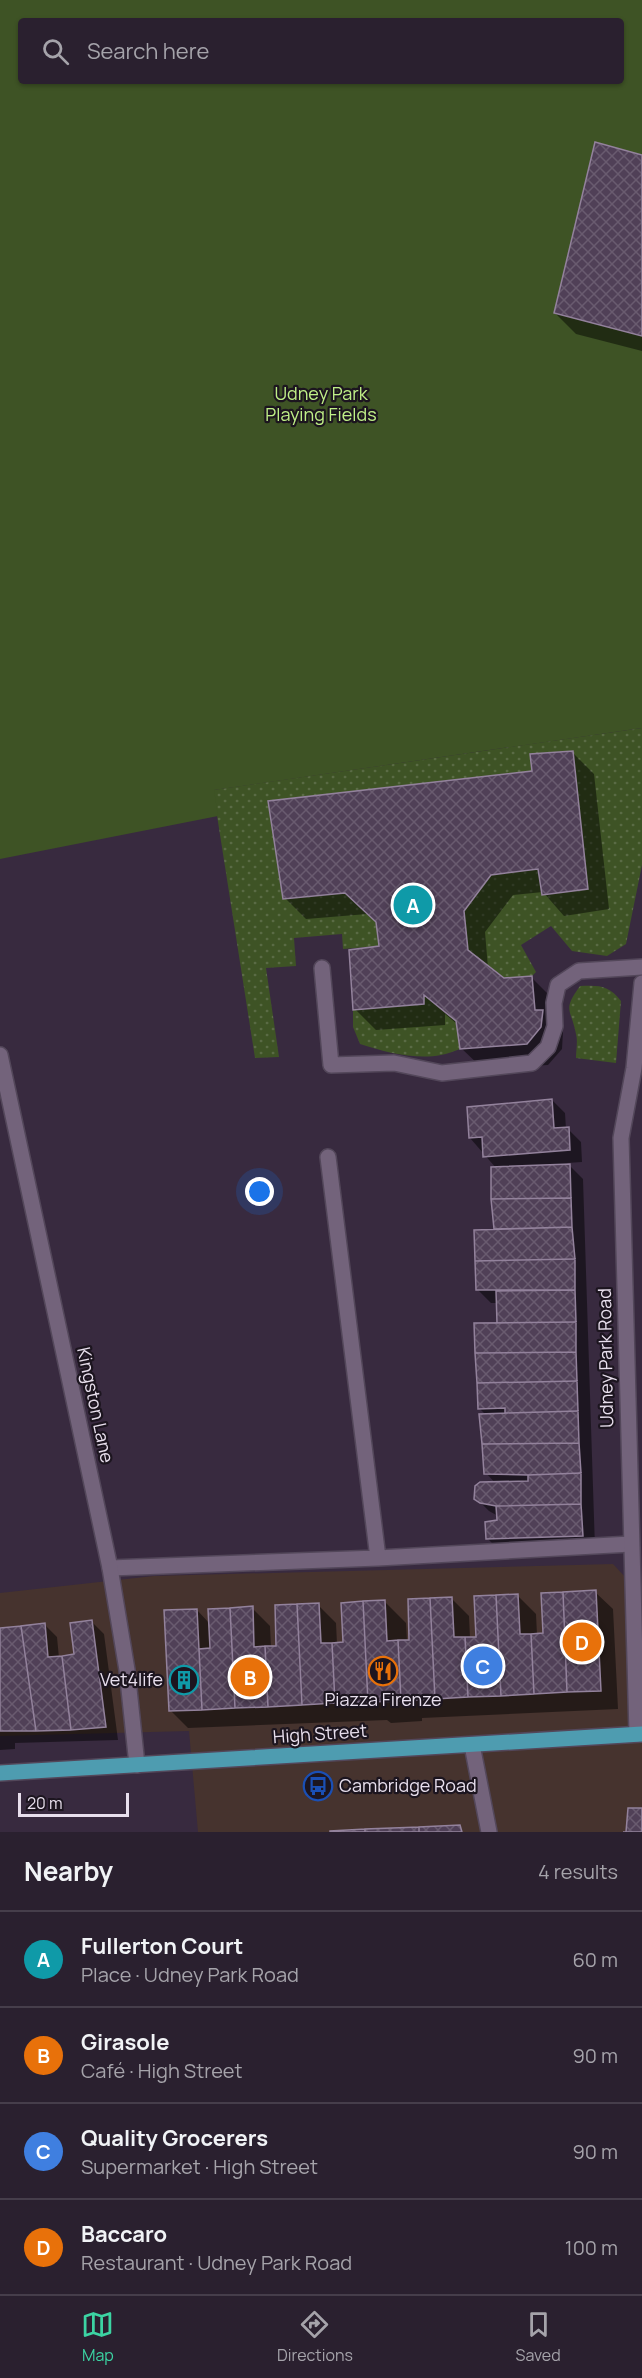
<!DOCTYPE html>
<meta charset="utf-8">
<style>
:root{--surface:#2a202f;--page:#362d3b;--text:#f1f3f6;--muted:#a5a3aa;--line:#463e4b;--accent:#3cd4a3}
body{margin:0;font-family:Manrope,sans-serif;background:var(--page);color:var(--text)}
.scale{position:absolute;left:18px;bottom:15px;width:111px;box-sizing:border-box;padding-left:6px;border:3px solid #e8dfed;border-top:0;font-size:16px;line-height:21px;white-space:nowrap;color:#e8dfed;-webkit-text-stroke:4px #1c151f;paint-order:stroke}
.you{position:absolute;left:260px;top:1192px;width:21px;height:21px;margin:-15px;border:4px solid #fff;border-radius:50%;background:#1a73e8;box-shadow:0 0 0 9px #1a73e833}
.badge{display:grid;place-items:center;width:39px;height:39px;border-radius:50%;background:var(--accent);color:#fff;font-size:20px;font-weight:700}
.pin{position:absolute;translate:-50% -50%;border:3px solid #fff;box-shadow:0 2px 6px #0006}
.list{margin:0;padding:0;list-style:none}
h2{display:flex;justify-content:space-between;align-items:center;height:78px;margin:0;padding:0 24px;font-size:26px}
h2 small{font-size:20px;font-weight:400;color:var(--muted)}
.list li{display:grid;grid-template-columns:39px 1fr auto;gap:18px;align-items:center;box-sizing:border-box;height:96px;padding:0 24px;border-top:2px solid var(--line)}
.list b{display:block;font-size:22px;white-space:nowrap}
.list p{margin:0;font-size:20px;white-space:nowrap;color:var(--muted)}
.list em{font-size:20px;font-style:normal;color:var(--muted)}
.icon{flex:none;width:33px;height:33px;fill:none;stroke:currentColor;stroke-width:2;stroke-linecap:round;stroke-linejoin:round}
.map{position:relative;flex:none;width:642px;height:1832px;overflow:hidden}
.search{position:absolute;background:var(--surface);box-shadow:0 2px 4px #0004;left:18px;right:18px;top:18px;height:66px;display:flex;align-items:center;gap:15px;box-sizing:border-box;padding:0 21px;border-radius:6px;color:var(--muted);font-size:22px}
.sheet{height:462px;background:var(--surface)}
nav{display:flex;justify-content:space-around;align-items:center;box-sizing:border-box;height:84px;border-top:2px solid var(--line);background:var(--surface);font-size:16px;color:var(--muted)}
nav a{display:grid;justify-items:center;gap:3px}
nav .on{color:var(--accent)}
.map>svg:first-child{display:block}
</style>
<div class="map">
<svg width="642" height="1832" viewBox="0 0 642 1832">
<defs>
<pattern id="grass-dots" width="8" height="8" patternUnits="userSpaceOnUse" patternTransform="scale(1.5)"><rect width="8" height="8" fill="#3e5325"/><path d="M2 2h.1M6 6h.1" fill="none" stroke="#5a6b45" stroke-width="1.8" stroke-linecap="round"/></pattern>
<pattern id="building-cross-hatch" width="8" height="8" patternUnits="userSpaceOnUse" patternTransform="scale(1.5)"><rect width="8" height="8" fill="#504057"/><path d="M0 0l8 8M0 8l8-8" fill="none" stroke="#695b6f"/></pattern>
</defs>
<rect width="100%" height="100%" fill="#382a3f"/>
<!-- commercial -->
<path fill="#46332e" d="M613 1564 642 1595V1832H198L189 1731 0 1736V1593L154 1576Z"/>
<!-- grass -->
<path fill="url(#grass-dots)" d="M642 728V865L626 944 607 956 572 951 551 926 521 945 536 972 532 976 504 978 468 950 464 911 491 875 538 869 542 895 588 888 573 751 530 754 532 771 268 801 283 899 345 893 376 922 379 946 343 949 342 934 294 938 296 966 266 968 279 1057 255 1058 213 790Z
M580 986C599 985 609 985 621 1001L616 1063 576 1058C576 1050 578 1041 576 1034 571 1008 562 1011 580 986Z
M424 995 456 1021 460 1049C454 1051 447 1054 441 1055 416 1060 384 1052 360 1044L353 1027V1010L424 1004Z"/>
<!-- park -->
<path fill="#3e5325" fill-rule="evenodd" d="M0 0H642V728L214 790 218 816 0 859ZM21 21H621V81H21Z"/>
<!-- shadow -->
<path fill="#0007" d="M642 156V351L576 334 555 313Z
M573 753 594 774 609 909 564 916 543 892 513 895 485 932 488 968 503 979 531 977 553 999 555 1024 563 1032 562 1049 548 1065 483 1069 461 1048 457 1024 445 1014V1025L376 1030 355 1009 380 947 377 923 367 914 306 919 285 898Z
M552 1100 565 1113 566 1129H568L581 1142 582 1162 567 1163 583 1179 595 1548 501 1552 488 1539 499 1521 498 1516 489 1511 476 1498 496 1484 486 1473V1415L479 1408 499 1325 498 1303H491L478 1290 495 1231 492 1168H496L470 1138Z
M595 1592 613 1609 618 1709 422 1718V1721L391 1723 387 1720 188 1728 170 1710 197 1610 210 1624 252 1608 270 1626 271 1647H278L318 1605 336 1623 337 1644H345L385 1602 406 1623 407 1641H411L451 1598 469 1616 470 1638H478L518 1596 536 1614 537 1635H544Z
M91 1621 104 1634 118 1740 15 1743V1749L0 1750V1630L44 1624 57 1637 59 1658 75 1656Z"/>
<!-- building -->
<path fill="url(#building-cross-hatch)" stroke="#93829c" stroke-width="1.5" d="M595 142 642 155V336L554 313Z
M573 751 588 889 542 895 538 869 491 875 464 911 468 950 504 978 532 976 535 1010H543L541 1027 527 1044 460 1049 456 1021 424 995V1004L353 1010 349 950 379 946 376 922 345 893 283 899 268 801 532 771 530 754Z
M552 1099 554 1128 569 1127 570 1150 483 1157 482 1137 469 1138 467 1107Z
M570 1164 571 1198 491 1199V1167Z
M571 1198 572 1227 494 1229 491 1199Z
M572 1227 575 1259 475 1261 474 1230Z
M575 1259V1290H476L475 1261Z
M575 1290 576 1322 497 1323 496 1291Z
M576 1322V1352L475 1353 474 1323Z
M576 1352 577 1381 477 1383 475 1353Z
M577 1381 578 1411 505 1413V1408L478 1409 477 1383Z
M578 1411 579 1443 482 1444 479 1414Z
M579 1443 581 1473 528 1475 484 1474 482 1444Z
M581 1473V1504L496 1506 480 1503 474 1499 475 1486 480 1482 528 1481V1475Z
M581 1504 583 1536 486 1539 485 1522 497 1520 496 1506Z
M596 1590 601 1691 567 1692 563 1592Z
M563 1592 567 1692 534 1694 531 1634 543 1633 541 1593Z
M518 1594 520 1634H531L534 1694 501 1696 496 1595Z
M496 1595 501 1696 468 1697 465 1637H476L474 1596Z
M452 1597 454 1637H465L468 1697 435 1699 430 1598Z
M430 1598 435 1699 401 1701 398 1640H409L408 1599Z
M385 1600 387 1641 398 1640 401 1701 368 1702 363 1601Z
M363 1601 368 1702 335 1703 332 1643 343 1642 341 1603Z
M319 1603 321 1643H332L335 1703 302 1705 297 1604Z
M297 1604 302 1705 268 1707 265 1646H276L275 1605Z
M253 1606 254 1647 265 1646 268 1707 235 1708 230 1608Z
M230 1608 235 1708 202 1710 199 1649 210 1648 208 1609Z
M197 1609 202 1710 169 1711 164 1610Z
M92 1620 106 1727 71 1730 62 1656 74 1654 70 1623Z
M45 1623 48 1657 62 1656 71 1730 36 1731 21 1626Z
M21 1626 36 1731H0V1628Z
M628 1808H642V1832H623H626Z
M460 1825 462 1832H419V1827Z
M419 1827V1832H365V1829Z
M365 1829V1832H330V1831Z"/>
<g fill="none" stroke-linecap="round" stroke-linejoin="round">
<!-- service casing -->
<g stroke="#53475a" stroke-width="18">
<path id="service" d="M322 968 331 1065 394 1063 442 1073 532 1063 548 1047 555 1026 554 1003 558 985 579 971 642 967
M328 1157 378 1558
M110 1568 378 1558 631 1544"/>
</g>
<!-- minor casing -->
<g stroke="#53475a" stroke-width="18">
<path id="minor" d="M0 1055 110 1568 127 1670 137 1765
M637 1734 621 1138 634 1068 642 983
M472 1745 489 1832"/>
</g>
<!-- primary casing -->
<g stroke="#53475a" stroke-width="18">
<path id="primary" d="M0 1773 642 1734"/>
</g>
<!-- service -->
<use href="#service" stroke="#73637b" stroke-width="15"/>
<!-- minor -->
<use href="#minor" stroke="#73637b" stroke-width="15"/>
<!-- primary -->
<use href="#primary" stroke="#4e9cb0" stroke-width="15"/>
</g>
<!-- icons -->
<defs>
<g id="restaurant-ring" transform="scale(1.5)"><circle r="9.5" fill="#1c151f" stroke="#e8710a" stroke-width="1.5"/><path d="M-5-6h1v4h1v-4h1v4h1v-4h1v5L-1.5 .5V6h-2V.5L-5-1ZM5-6V6H3V1.5H1.5Q1.5-4 5-6Z" fill="#e8710a"/></g>
<g id="building-ring" transform="scale(1.5)"><circle r="9.5" fill="#1c151f" stroke="#0f9aa8" stroke-width="1.5"/><path d="M-4-6H4V6H1V3H-1V6H-4ZM-2.5-4.3h1.7v1.8h-1.7ZM.8-4.3h1.7v1.8H.8ZM-2.5-1h1.7V.8h-1.7ZM.8-1h1.7V.8H.8Z" fill="#0f9aa8"/></g>
<g id="bus-ring" transform="scale(1.5)"><circle r="9.5" fill="#1c151f" stroke="#1a4fb4" stroke-width="1.5"/><path d="M-5-6H5V4H4V6H2V4H-2V6H-4V4H-5ZM-3.5-4V0h7V-4ZM-3.5 1.2v1.5H-2V1.2ZM2 1.2v1.5H3.5V1.2Z" fill="#1a4fb4"/></g>
</defs>
<g fill-rule="evenodd">
<use href="#restaurant-ring" x="383" y="1671"/>
<use href="#building-ring" x="184" y="1680"/>
<use href="#bus-ring" x="318" y="1786"/>
</g>
<g text-anchor="middle" stroke-width="4.5" stroke-linejoin="round" paint-order="stroke">
<!-- park labels -->
<g font-size="18" fill="#bfef87" stroke="#1c151f">
<text x="321" y="400">Udney Park<tspan x="321" dy="21">Playing Fields</tspan></text>
</g>
<!-- street labels -->
<g font-size="18" fill="#e8dfed" stroke="#1c151f">
<text transform="translate(606 1358) rotate(-91)" y="6">Udney Park Road</text>
<text transform="translate(95 1405) rotate(78)" y="6">Kingston Lane</text>
<text transform="translate(320 1734) rotate(-4)" y="6">High Street</text>
</g>
<!-- poi labels -->
<g font-size="18" fill="#e8dfed" stroke="#1c151f" text-anchor="end">
<text x="163" y="1686">Vet4life</text>
<text x="383" y="1706" text-anchor="middle">Piazza Firenze</text>
<text x="339" y="1792" text-anchor="start">Cambridge Road</text>
</g>
</g>
</svg>
<div class="scale">20 m</div>
<div class="you"></div>
<div class="pin badge" style="left:413px;top:905px;background:#0f9aa8">A</div>
<div class="pin badge" style="left:250px;top:1677px;background:#e8710a">B</div>
<div class="pin badge" style="left:483px;top:1666px;background:#3f7fe0">C</div>
<div class="pin badge" style="left:582px;top:1642px;background:#e8710a">D</div>
<div class="search"><svg class="icon" aria-label="search" viewBox="0 0 24 24"><circle cx="10" cy="10" r="6"/><path d="M15 15l6 6"/></svg>Search here</div>
</div>
<section class="sheet">
<h2>Nearby<small>4 results</small></h2>
<ul class="list">
<li><span class="badge" style="background:#0f9aa8">A</span><div><b>Fullerton Court</b><p>Place · Udney Park Road</p></div><em>60 m</em></li>
<li><span class="badge" style="background:#e8710a">B</span><div><b>Girasole</b><p>Café · High Street</p></div><em>90 m</em></li>
<li><span class="badge" style="background:#3f7fe0">C</span><div><b>Quality Grocerers</b><p>Supermarket · High Street</p></div><em>90 m</em></li>
<li><span class="badge" style="background:#e8710a">D</span><div><b>Baccaro</b><p>Restaurant · Udney Park Road</p></div><em>100 m</em></li>
</ul>
</section>
<nav>
<a class="on"><svg class="icon" aria-label="map" viewBox="0 0 24 24"><path d="M3 6l6-2 6 2 6-2v14l-6 2-6-2-6 2zM9 4v14M15 6v14"/></svg>Map</a>
<a><svg class="icon" aria-label="directions" viewBox="0 0 24 24"><path d="M12 3l9 9-9 9-9-9zM9 14v-3h6M13 9l2 2-2 2"/></svg>Directions</a>
<a><svg class="icon" aria-label="saved" viewBox="0 0 24 24"><path d="M7 4h10v16l-5-4-5 4z"/></svg>Saved</a>
</nav>
